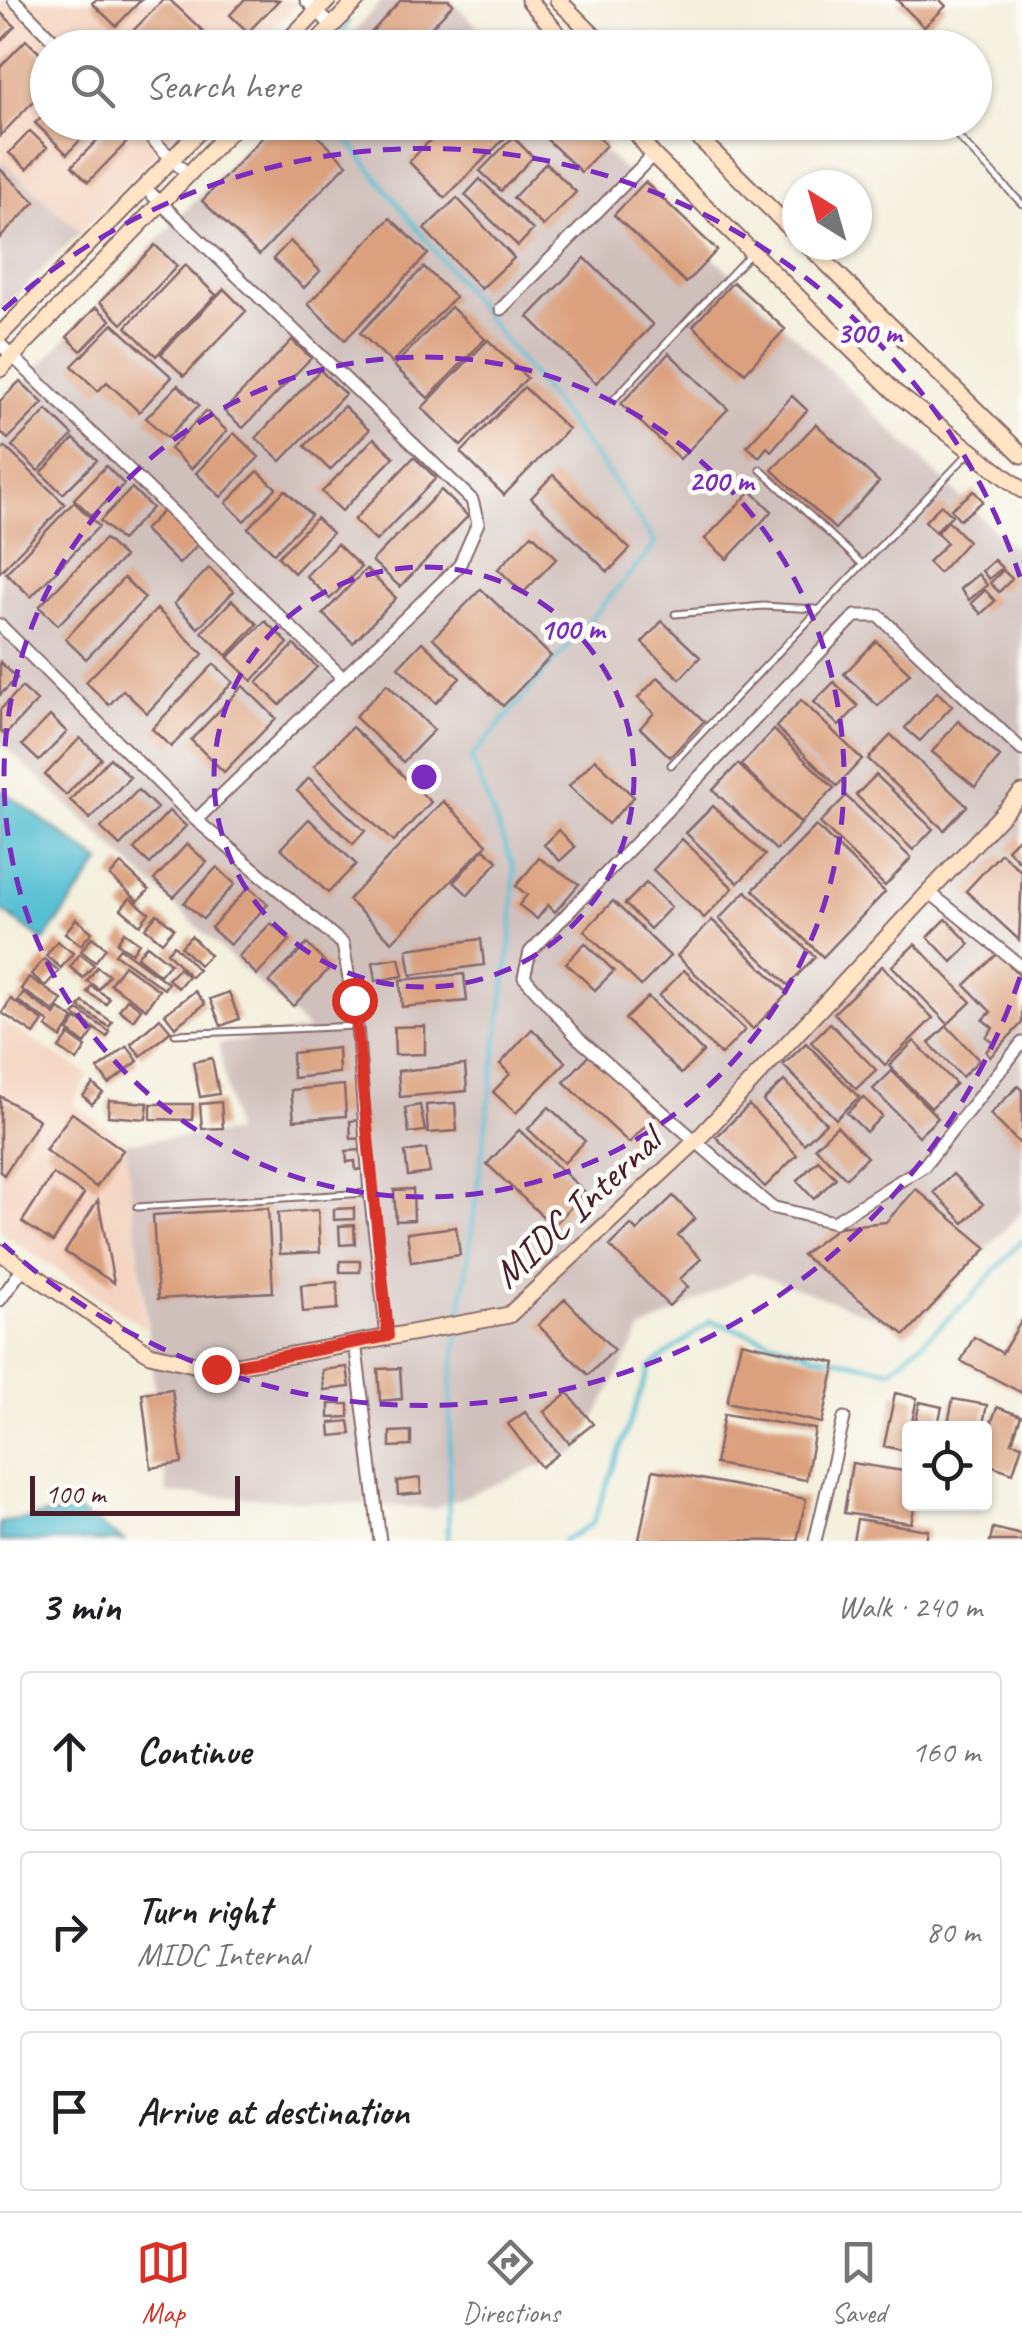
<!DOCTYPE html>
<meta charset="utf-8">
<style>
:root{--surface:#fff;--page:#f6f6f6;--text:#202124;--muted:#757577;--line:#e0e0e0;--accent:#d93025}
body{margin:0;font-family:Caveat,sans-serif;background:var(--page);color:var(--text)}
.controls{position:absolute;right:30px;bottom:30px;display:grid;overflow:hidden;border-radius:10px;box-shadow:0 2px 8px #0004}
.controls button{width:90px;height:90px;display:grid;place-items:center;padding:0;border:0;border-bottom:2px solid var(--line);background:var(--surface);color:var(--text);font:50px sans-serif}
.compass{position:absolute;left:782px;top:170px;width:90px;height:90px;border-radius:50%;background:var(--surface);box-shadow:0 2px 8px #0004;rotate:323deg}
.scale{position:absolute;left:30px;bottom:25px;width:210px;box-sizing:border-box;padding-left:10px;border:5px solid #4a1f2b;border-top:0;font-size:28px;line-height:35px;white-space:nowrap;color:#4a1f2b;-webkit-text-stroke:8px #fdfcf7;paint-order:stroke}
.stop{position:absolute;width:30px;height:30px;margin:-22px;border:8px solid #d93025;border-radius:50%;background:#fff}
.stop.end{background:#d93025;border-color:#fff;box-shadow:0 2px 10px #0008}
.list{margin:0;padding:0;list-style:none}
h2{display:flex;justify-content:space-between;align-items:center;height:130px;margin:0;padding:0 40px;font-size:42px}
h2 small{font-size:32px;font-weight:400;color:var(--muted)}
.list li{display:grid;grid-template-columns:65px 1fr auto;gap:30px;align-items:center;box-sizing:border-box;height:160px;margin:0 20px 20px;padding:0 20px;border:2px solid var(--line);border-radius:10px}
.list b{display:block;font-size:38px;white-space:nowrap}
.list p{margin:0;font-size:32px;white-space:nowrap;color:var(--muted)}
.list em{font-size:32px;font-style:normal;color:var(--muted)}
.icon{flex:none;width:55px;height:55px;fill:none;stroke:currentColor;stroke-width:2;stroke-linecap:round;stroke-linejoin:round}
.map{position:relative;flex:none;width:1022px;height:1541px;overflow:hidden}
.search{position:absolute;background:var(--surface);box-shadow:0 2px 8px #0004;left:30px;right:30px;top:30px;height:110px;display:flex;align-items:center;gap:25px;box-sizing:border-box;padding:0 35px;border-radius:55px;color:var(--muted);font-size:38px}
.sheet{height:670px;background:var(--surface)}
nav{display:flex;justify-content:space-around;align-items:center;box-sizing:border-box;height:140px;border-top:2px solid var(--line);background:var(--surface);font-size:28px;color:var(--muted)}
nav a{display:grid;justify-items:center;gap:5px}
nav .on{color:var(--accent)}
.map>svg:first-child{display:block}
</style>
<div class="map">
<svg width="1022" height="1541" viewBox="0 0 1022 1541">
<rect width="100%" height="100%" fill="#fdfcf7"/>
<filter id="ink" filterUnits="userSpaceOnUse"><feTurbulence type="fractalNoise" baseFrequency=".01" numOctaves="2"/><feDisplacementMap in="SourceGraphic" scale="20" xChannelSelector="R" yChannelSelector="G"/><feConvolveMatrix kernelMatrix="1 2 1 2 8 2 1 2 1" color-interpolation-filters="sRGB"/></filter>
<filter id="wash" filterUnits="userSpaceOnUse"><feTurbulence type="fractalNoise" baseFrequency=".0048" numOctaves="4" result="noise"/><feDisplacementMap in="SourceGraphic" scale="40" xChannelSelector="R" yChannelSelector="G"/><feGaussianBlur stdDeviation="2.25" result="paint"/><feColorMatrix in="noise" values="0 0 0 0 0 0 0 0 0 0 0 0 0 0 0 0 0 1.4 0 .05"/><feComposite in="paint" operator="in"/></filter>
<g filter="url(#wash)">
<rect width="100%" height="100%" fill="#f4f0de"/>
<!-- built -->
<path fill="#f4d3c0" d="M0 0H299L255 47 48 48V122L184 123 81 232 0 159Z
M0 1019 89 1075 73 1103 125 1142 145 1328 0 1232Z"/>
<!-- industrial -->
<path fill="#d0c0bc" d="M383 0H450L499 47 338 48Z
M268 123H576L1022 557V1211L912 1330 751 1272 641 1331 577 1452 433 1509 167 1493 125 1142 234 1133 219 1044 308 1030 0 742V408Z
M0 159 81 232 0 311Z"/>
<!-- water -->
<path fill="#56c0d3" stroke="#50707f" stroke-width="2.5" d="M0 789 101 862 44 941 0 909Z
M76 1510 124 1541H0V1523Z"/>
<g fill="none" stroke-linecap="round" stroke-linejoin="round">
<!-- stream -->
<path stroke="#56c0d3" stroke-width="4" d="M335 48 349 21
M334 122 605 469 656 544 471 758 514 868 512 932 460 1317
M448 1541 451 1383 459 1327
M563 1541 593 1523 650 1367 711 1321 816 1355 891 1370 970 1299 1022 1240"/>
</g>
<g id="blocks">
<!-- building -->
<path fill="#dba17e" d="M96 0H141L116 26 92 3Z
M163 0H170L203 31 187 48H140L128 36Z
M244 0H279L248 32 230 15Z
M401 0H449L453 4 412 48H357Z
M897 0H940L946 6 924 27Z
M0 12 15 26 0 42Z
M457 33 472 48H442Z
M26 40 48 61V86L0 136V67Z
M48 111V122H97L67 154 35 123Z
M277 122H303L347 164 259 255 202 201Z
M448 122H521L445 198 409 162Z
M539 122H582L606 145 581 172 534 127Z
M112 125 128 141 88 182 72 166Z
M30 131 47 147 27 169 9 153Z
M513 137 533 157 501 191 480 171Z
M546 163 576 192 543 226 513 198Z
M0 169 35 202 0 238Z
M480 179 533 230 518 246 465 195Z
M645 182 717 250 686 283 614 215Z
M457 198 514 258 481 289 424 229Z
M390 218 428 254 345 340 308 304Z
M290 241 320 271 304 288 273 259Z
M155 245 177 266 122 324 100 302Z
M585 258 653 325 596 383 528 317Z
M185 265 216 295 156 356 126 327Z
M424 267 455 297 392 363 360 333Z
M733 282 785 329 745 373 693 326Z
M224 289 246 311 184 376 161 354Z
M96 307 111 320 81 351 67 337Z
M451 307 485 339 428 398 394 366Z
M113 324 172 377 139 412 107 382 98 391 72 366Z
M292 340 311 358 243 428 224 411Z
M488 340 527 378 461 446 422 408Z
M669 353 728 409 680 459 621 404Z
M320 370 345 394 281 461 256 438Z
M20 381 43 403 8 439 0 432V401Z
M178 385 199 405 167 438 146 418Z
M524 387 568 429 504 495 461 453Z
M792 396 807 410 771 451 767 447 759 457 747 446Z
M344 406 369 430 330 470 305 446Z
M47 410 73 435 38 471 12 446Z
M206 411 227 431 191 469 170 449Z
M816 424 879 482 835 529 772 470Z
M234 433 259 457 221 497 196 473Z
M374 438 394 457 342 511 322 492Z
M74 439 97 460 63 494 41 473Z
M5 447 65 504 0 572V452Z
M414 457 436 478 376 541 354 520Z
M106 466 124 484 92 516 74 499Z
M258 471 276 488 244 521 226 503Z
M553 475 630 549 608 572 531 498Z
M132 488 152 508 121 540 100 521Z
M285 490 311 515 274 553 248 528Z
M441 490 468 516 400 587 372 561Z
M751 491 772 511 727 559 705 539Z
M974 491 983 501 960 520 951 509Z
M74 502 99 526 31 597 6 573Z
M941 505 952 515 935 532 925 521Z
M164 510 198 544 179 564 144 530Z
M316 518 332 533 294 573 278 557Z
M948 521 968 541 939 573 928 562 947 543 937 533Z
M532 534 557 558 523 593 498 569Z
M105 539 124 557 58 625 39 607Z
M337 544 361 567 330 599 306 576Z
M994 560 1002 568 989 579 982 571Z
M209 568 234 591 198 628 174 604Z
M366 569 396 598 353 643 323 614Z
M1003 570 1012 579 999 592 990 583Z
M978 574 987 585 969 600 960 589Z
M124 578 145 598 86 659 65 639Z
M481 589 551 656 503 706 433 638Z
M985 590 995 601 981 614 971 603Z
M232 600 257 624 227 656 202 632Z
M157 609 203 654 147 713 123 690 109 705 86 682Z
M265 621 288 643 252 681 228 658Z
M662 621 700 657 680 679 642 643Z
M876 641 910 673 878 706 844 674Z
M422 642 460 678 436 703 398 667Z
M294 645 317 667 280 705 257 683Z
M0 662 17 678 0 695Z
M214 664 233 682 171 747 152 729Z
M658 677 704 721 670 757 640 728 654 713 638 698Z
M834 682 858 706 839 726 814 702Z
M387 684 434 730 403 762 355 717Z
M243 686 276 718 224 772 191 740Z
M22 687 37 701 5 735 0 730V710Z
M937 692 952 706 920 741 905 728Z
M801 700 862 759 837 786 776 727Z
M50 716 67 732 39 761 22 745Z
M958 721 1000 757 975 787 932 752Z
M352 727 431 802 393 842 314 766Z
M774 730 834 788 801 823 741 765Z
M891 735 967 806 944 830 868 759Z
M80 738 101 758 66 795 45 775Z
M110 758 130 777 90 819 70 800Z
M595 759 634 797 608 824 569 786Z
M738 764 801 824 776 850 713 790Z
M876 775 933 829 913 850 856 795Z
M309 778 365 831 353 844 297 791Z
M138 790 157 808 120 846 101 828Z
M846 796 911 858 885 886 820 823Z
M443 801 487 844 392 942 348 900Z
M713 806 765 855 738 883 686 833Z
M169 811 186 826 150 864 134 849Z
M309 819 356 864 328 893 281 848Z
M816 826 885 892 823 957 753 890Z
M559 830 575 847 560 861 544 845Z
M1022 834V864L1007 849Z
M682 839 733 888 704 918 653 870Z
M187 844 207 862 174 897 154 880Z
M484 849 498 861 468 895 454 882Z
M1001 853 1022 872 1019 940 966 891Z
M539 858 579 884 555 912 548 905 537 919 519 905 527 895 516 886Z
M121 864 149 890 138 901 110 876Z
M217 867 235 884 203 919 184 903Z
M646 883 671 907 650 929 625 904Z
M249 887 268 904 230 945 211 928Z
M746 891 815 957 788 985 719 919Z
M130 898 149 913 140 925 121 909Z
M613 901 670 956 641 986 584 931Z
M157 914 174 928 162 942 145 928Z
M76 919 92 932 81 945 65 933Z
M946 919 970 944 952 962 928 937Z
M712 920 788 993 753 1029 677 956Z
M271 923 290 940 257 975 238 957Z
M124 932 139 943 132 953 117 943Z
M191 936 210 955 199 965 181 947Z
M92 937 106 948 95 962 81 951Z
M481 939 484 965 411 975 407 949Z
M57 941 73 953 61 968 46 956Z
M585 943 614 971 595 990 566 963Z
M307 944 330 968 293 1006 269 982Z
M915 944 971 1002 948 1024 892 966Z
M147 945 170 963 160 975 137 957Z
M174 945 198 970 191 977 167 952Z
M120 948 168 983 164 989 115 954Z
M998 953 1022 978V1023L990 1057 986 1052 993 1042 986 1037 993 1028 983 1020 991 1012 965 985Z
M80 954 94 965 83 978 70 967Z
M399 958 403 976 376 981 373 962Z
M44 959 59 971 45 986 31 974Z
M124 965 159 990 146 1009 110 984Z
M882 966 933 1018 885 1065 834 1013Z
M97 967 109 975 99 989 87 981Z
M179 968 188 976 178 988 168 979Z
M684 970 745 1030 721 1055 659 996Z
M464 974 467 1001 402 1007 400 980Z
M29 977 62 1000 54 1011 21 989Z
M91 986 109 998 106 1004 87 992Z
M195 991 205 1004 175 1027 165 1014Z
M229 992 239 1019 221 1026 210 999Z
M23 993 55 1015 59 1009 74 1019 61 1038 46 1027 49 1022 18 1001Z
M648 997 703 1052 681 1074 625 1019Z
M11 999 43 1021 34 1034 2 1013Z
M127 999 141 1009 133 1020 119 1010Z
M83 1002 112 1022 109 1027 79 1007Z
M78 1010 110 1032 107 1037 74 1015Z
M160 1018 171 1031 141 1056 131 1044Z
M77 1019 94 1031 85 1044 68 1031Z
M830 1023 876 1070 856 1089 811 1042Z
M425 1026V1054L395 1055 394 1027Z
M947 1026 979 1060 962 1077 929 1043Z
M532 1029 566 1062 516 1113 493 1092 510 1074 500 1064Z
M69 1035 86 1047 77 1061 59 1048Z
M914 1041 956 1084 931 1108 889 1066Z
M806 1043 859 1097 836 1119 783 1065Z
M127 1046 138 1061 109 1084 98 1069Z
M338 1048 339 1073 293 1078 292 1053Z
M590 1054 655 1116 629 1143 564 1082Z
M212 1058 219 1094 200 1097 193 1062Z
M465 1065 467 1091 400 1097 398 1071Z
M892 1071 938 1118 919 1136 873 1089Z
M784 1081 826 1123 804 1144 763 1101Z
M93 1084 103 1093 92 1104 83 1096Z
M344 1085 346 1116 294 1120 291 1090Z
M1018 1086 1022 1090V1146L990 1114Z
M0 1096 39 1120 4 1175 0 1172Z
M863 1097 882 1116 866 1132 847 1113Z
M109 1100 148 1103 146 1119 108 1116Z
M221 1102 223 1128 202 1129 200 1104Z
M455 1103 457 1131 428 1133 426 1105Z
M151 1104H193L192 1120 151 1119Z
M420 1105 425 1131 409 1133 405 1108Z
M749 1105 797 1155 765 1187 716 1137Z
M549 1107 585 1141 564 1163 528 1129Z
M72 1113 123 1150 96 1187 45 1150Z
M365 1120 366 1138 351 1139 350 1121Z
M837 1126 867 1157 846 1178 815 1147Z
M519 1130 585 1192 553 1226 487 1164Z
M426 1149 430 1173 408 1176 405 1152Z
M362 1150 364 1169 356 1170 355 1161 347 1162 346 1151Z
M818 1160 836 1178 814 1199 797 1181Z
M53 1174 84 1194 53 1242 22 1222Z
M953 1174 983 1204 964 1223 934 1192Z
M413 1189 414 1220 396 1221 394 1190Z
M916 1189 987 1248 905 1335 802 1255 838 1227 886 1222Z
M673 1196 695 1218 678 1235 701 1259 680 1279 688 1287 669 1306 610 1246 631 1225 637 1231Z
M98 1200 114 1283 65 1252Z
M268 1208 273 1292 158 1299 153 1215Z
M354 1208V1219L334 1220V1209Z
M318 1210 320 1252 280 1254 278 1213Z
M354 1225 355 1244 340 1245 339 1226Z
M456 1227 460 1255 411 1262 407 1233Z
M340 1261H360V1272H340Z
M337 1282 338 1309 303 1312 301 1285Z
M565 1299 614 1350 588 1375 538 1325Z
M1022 1320V1393L961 1361 974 1337 1002 1353Z
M741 1342 836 1363 822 1423 727 1402Z
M347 1367 350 1387 324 1390 322 1370Z
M400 1368 402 1399 380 1401 378 1369Z
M172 1389 182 1463 151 1468 142 1393Z
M568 1393 593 1424 569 1443 544 1412Z
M895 1393 917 1398 906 1451 884 1446Z
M953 1399 987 1405 982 1428H947Z
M920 1402 942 1407 937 1428H914Z
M329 1404H349V1417L329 1418Z
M997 1407 1021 1416 1012 1442 1022 1445 1013 1473 984 1463V1443Z
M525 1412 558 1454 541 1467 508 1424Z
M724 1414 815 1429 806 1480 715 1464Z
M349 1421 351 1434 331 1436 330 1423Z
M411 1431V1446L390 1447V1432Z
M852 1463 910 1472V1504H915L911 1523 844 1513Z
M653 1470 806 1499 797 1541 639 1540Z
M420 1478 421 1493 398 1495 397 1481Z
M857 1519 928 1530 926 1541H853Z
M993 1528 1022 1535V1541H990Z"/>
</g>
</g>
<g filter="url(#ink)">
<use href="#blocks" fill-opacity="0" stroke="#86686a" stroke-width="2.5"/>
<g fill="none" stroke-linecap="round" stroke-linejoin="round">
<!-- lane casing -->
<g stroke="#86686a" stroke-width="9">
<path id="lane" d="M944 122 1022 204
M614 399 750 254
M760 469 861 563
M675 614 763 606 816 609
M671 765 969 453
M175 1034 356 1026
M137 1207 367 1193"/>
</g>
<!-- street casing -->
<g stroke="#86686a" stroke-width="15">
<path id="street" d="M14 0 61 48
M306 0 332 26
M135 122 188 175
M144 187 472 500 478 523 459 566 196 820
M501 309 653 155
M0 344 342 677
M0 625 196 820 343 944 357 1026 370 1193 387 1336
M1022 750 879 616H855L530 952 524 977 578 1038 771 1207 834 1222 924 1166 1022 1043
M929 892 1022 967
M0 1300 23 1268
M355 1342 380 1541
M815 1541 844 1418"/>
</g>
<!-- secondary casing -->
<g stroke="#86686a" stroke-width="19">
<path id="secondary" d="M529 0 570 48
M558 0 606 48
M281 48 328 0
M311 48 357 0
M628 122 653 155 896 393 1022 490
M683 122 797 235
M808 245 1022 455
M0 335 208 122
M0 369 239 122
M0 1252 150 1354 215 1369 509 1315 696 1141 1022 793"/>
</g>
<!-- lane -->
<use href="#lane" stroke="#fff" stroke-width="5"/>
<!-- street -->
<use href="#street" stroke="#fff" stroke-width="11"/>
<!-- secondary -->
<use href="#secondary" stroke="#ffe4c6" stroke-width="15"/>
</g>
</g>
<g fill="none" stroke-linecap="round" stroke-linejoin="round" filter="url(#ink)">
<!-- route -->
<path stroke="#d93025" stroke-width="12" d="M216 1369 388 1336 354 1000"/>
</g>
<!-- distance rings -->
<g fill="none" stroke="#7b2cbf" stroke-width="5" stroke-dasharray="18 12">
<circle cx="424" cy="777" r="210"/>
<circle cx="424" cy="777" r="420"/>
<path d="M1020 977A629 629 0 0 1 3 1244M3 310A629 629 0 0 1 1020 577"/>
</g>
<g text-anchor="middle" stroke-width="9" stroke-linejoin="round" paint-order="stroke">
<!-- street labels -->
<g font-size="40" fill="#4a1f2b" stroke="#fdfcf7">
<text transform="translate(576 1207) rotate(-43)" y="14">MIDC Internal</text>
</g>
</g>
<circle cx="424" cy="777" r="15" fill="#7b2cbf" stroke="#fdfcf7" stroke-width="5"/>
<g font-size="30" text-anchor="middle" font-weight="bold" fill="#7b2cbf" stroke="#fdfcf7" stroke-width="9" stroke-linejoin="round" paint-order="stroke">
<text x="869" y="343">300 m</text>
<text x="721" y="491">200 m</text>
<text x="572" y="639">100 m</text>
</g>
</svg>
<div class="controls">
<button><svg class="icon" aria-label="locate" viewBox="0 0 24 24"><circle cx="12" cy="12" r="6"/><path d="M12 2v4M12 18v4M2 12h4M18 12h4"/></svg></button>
</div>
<svg class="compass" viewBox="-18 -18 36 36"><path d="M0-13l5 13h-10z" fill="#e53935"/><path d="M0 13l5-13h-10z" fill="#757577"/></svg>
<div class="scale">100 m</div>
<div class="stop" style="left:354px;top:1000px"></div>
<div class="stop end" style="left:216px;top:1369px"></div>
<div class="search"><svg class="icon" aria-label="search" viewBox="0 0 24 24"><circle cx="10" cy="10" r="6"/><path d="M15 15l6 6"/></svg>Search here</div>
</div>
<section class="sheet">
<h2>3 min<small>Walk · 240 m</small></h2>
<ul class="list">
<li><svg class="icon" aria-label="ahead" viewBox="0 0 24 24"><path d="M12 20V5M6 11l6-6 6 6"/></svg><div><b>Continue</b></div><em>160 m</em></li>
<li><svg class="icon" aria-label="right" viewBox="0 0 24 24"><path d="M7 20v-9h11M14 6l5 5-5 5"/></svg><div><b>Turn right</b><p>MIDC Internal</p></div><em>80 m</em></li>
<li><svg class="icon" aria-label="arrive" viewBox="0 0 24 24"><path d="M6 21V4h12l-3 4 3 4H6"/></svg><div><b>Arrive at destination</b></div></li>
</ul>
</section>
<nav>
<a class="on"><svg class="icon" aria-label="map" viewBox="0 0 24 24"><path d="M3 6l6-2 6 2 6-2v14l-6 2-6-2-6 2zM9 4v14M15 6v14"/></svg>Map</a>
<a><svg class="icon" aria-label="directions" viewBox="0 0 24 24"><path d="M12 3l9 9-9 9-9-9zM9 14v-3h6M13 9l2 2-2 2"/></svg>Directions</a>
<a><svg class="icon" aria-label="saved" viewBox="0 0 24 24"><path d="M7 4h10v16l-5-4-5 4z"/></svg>Saved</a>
</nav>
